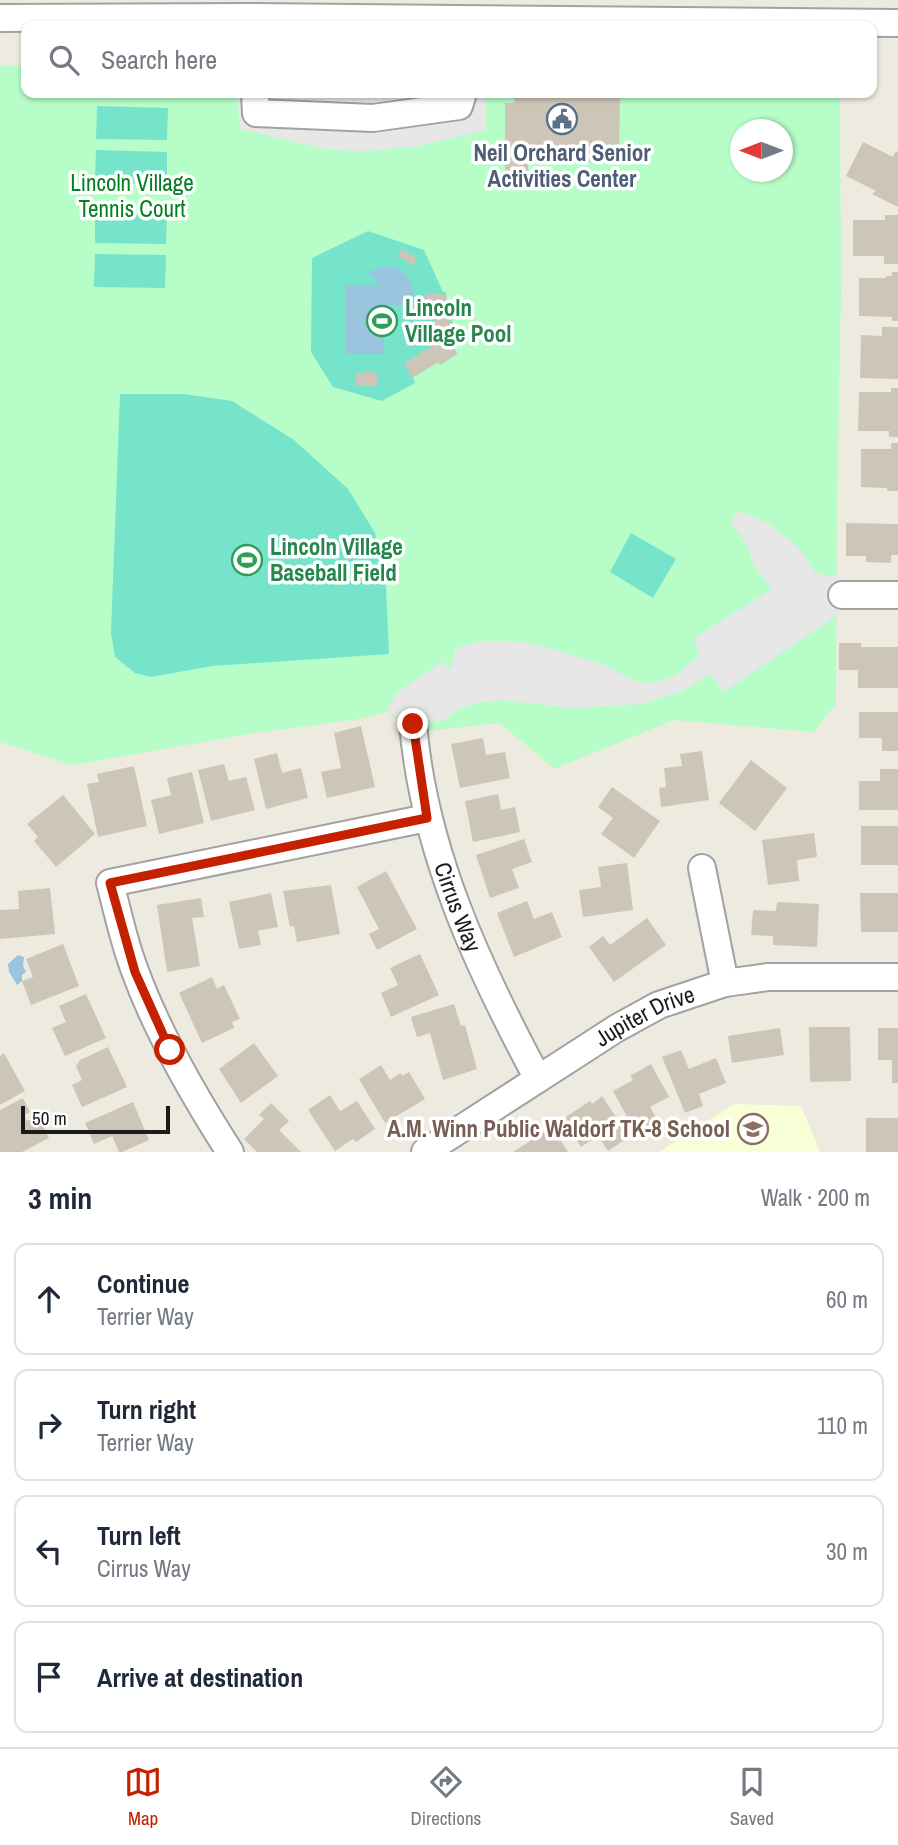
<!DOCTYPE html>
<meta charset="utf-8">
<style>
:root{--surface:#fff;--page:#f6f6f7;--text:#1f2937;--muted:#747a83;--line:#e0e1e3;--accent:#c52000}
body{margin:0;font-family:"Archivo Narrow",sans-serif;background:var(--page);color:var(--text)}
.compass{position:absolute;left:730px;top:119px;width:63px;height:63px;border-radius:50%;background:var(--surface);box-shadow:0 2px 5px #0004;rotate:270deg}
.scale{position:absolute;left:21px;bottom:18px;width:149px;box-sizing:border-box;padding-left:7px;border:4px solid #1b1b1b;border-top:0;font-size:19px;line-height:24px;white-space:nowrap;color:#1b1b1b;-webkit-text-stroke:5px #fff;paint-order:stroke}
.stop{position:absolute;width:21px;height:21px;margin:-16px;border:5px solid #c52000;border-radius:50%;background:#fff}
.stop.end{background:#c52000;border-color:#fff;box-shadow:0 2px 7px #0008}
.list{margin:0;padding:0;list-style:none}
h2{display:flex;justify-content:space-between;align-items:center;height:91px;margin:0;padding:0 28px;font-size:30px}
h2 small{font-size:23px;font-weight:400;color:var(--muted)}
.list li{display:grid;grid-template-columns:46px 1fr auto;gap:21px;align-items:center;box-sizing:border-box;height:112px;margin:0 14px 14px;padding:0 14px;border:2px solid var(--line);border-radius:14px}
.list b{display:block;font-size:26px;white-space:nowrap}
.list p{margin:0;font-size:23px;white-space:nowrap;color:var(--muted)}
.list em{font-size:23px;font-style:normal;color:var(--muted)}
.icon{flex:none;width:38px;height:38px;fill:none;stroke:currentColor;stroke-width:2;stroke-linecap:round;stroke-linejoin:round}
.map{position:relative;flex:none;width:898px;height:1152px;overflow:hidden}
.search{position:absolute;background:var(--surface);box-shadow:0 2px 5px #0004;left:21px;right:21px;top:21px;height:77px;display:flex;align-items:center;gap:18px;box-sizing:border-box;padding:0 24px;border-radius:14px;color:var(--muted);font-size:26px}
.sheet{height:595px;background:var(--surface)}
nav{display:flex;justify-content:space-around;align-items:center;box-sizing:border-box;height:98px;border-top:2px solid var(--line);background:var(--surface);font-size:19px;color:var(--muted)}
nav a{display:grid;justify-items:center;gap:4px}
nav .on{color:var(--accent)}
.map>svg:first-child{display:block}
</style>
<div class="map">
<svg width="898" height="1152" viewBox="0 0 898 1152">
<rect width="100%" height="100%" fill="#edebdf"/>
<!-- education -->
<path fill="#f8ffd6" d="M734 1104 801 1106 820 1152H659Z"/>
<!-- park -->
<path fill="#b6fdc8" fill-rule="evenodd" d="M26 65V93H840L841 294 837 493 836 704 814 732 674 720 554 769 500 723 418 732 386 712 360 719 255 733 73 765 0 742V66ZM740 130H782V172H740Z"/>
<!-- pitch -->
<path fill="#76e3cb" d="M97 106 168 108 167 140 96 139Z
M96 150 167 152V184L95 183Z
M95 210 167 212 166 244 95 243Z
M368 231 424 250 443 292H446L447 312 458 331 450 338 457 354 440 365 438 362 413 377 415 383 382 401 333 387 311 352 312 258Z
M95 254 166 255 165 288 94 287Z
M120 394H184L232 401 294 440 348 489 375 533 386 587 389 654 212 666 151 677 135 673 115 657 111 633Z
M631 533 676 559 653 598 610 572Z"/>
<!-- parking -->
<path fill="#e7e7e7" d="M237 93H485L486 130 418 146 367 151 330 150 240 129Z
M739 511 767 523 797 546 815 572 826 576H837L836 616 724 692 711 674 680 692 641 704 571 708 501 700 475 703 454 711 447 720 413 724 386 712 398 692 442 662 451 670 455 649 480 641H517L548 648 605 665 633 680 648 683 675 676 700 655 694 639 771 589 753 563 746 543 730 522Z"/>
<!-- water -->
<path fill="#9bc5df" d="M390 266C410 272 415 286 414 305H385L384 354H346V285H380L368 273 377 268Z
M18 955 24 957 23 966 26 972 22 975V981L17 985 9 972 8 964Z"/>
<!-- building -->
<path fill="#cdc5b8" d="M515 93H620L619 163 528 161V173L505 174V103H514Z
M863 142 893 157 896 151 898 152V207L872 194 876 191 846 176Z
M885 215H898V264H884V256H853V220H885Z
M402 249 417 258 413 265 398 256Z
M892 272H898V321H892V317L859 316V278H886V276H892Z
M426 294H445V313L456 333 447 338 457 354 440 365 439 362 412 378 404 363 434 345 435 314H426Z
M882 327H898V379L860 378 861 335 882 336Z
M364 371 377 373V386H356V373H364Z
M891 388H898V437H889V431H858L859 392H891Z
M891 443H898V491H887V488L861 487V449H891Z
M846 523 898 524V555H891V563L866 562V556H846Z
M839 643H861V647H898V688H858V670H839Z
M859 712H898V751H882V738H859Z
M361 726 375 787 327 798 321 772 341 768 334 733Z
M483 738 486 755 505 752 510 778 460 788 451 744Z
M702 751 709 800 661 807 659 788 666 787 664 768 682 766 680 754Z
M277 753 282 773 301 768 308 798 266 809 254 759Z
M751 760 787 788 755 831 719 803Z
M224 764 229 781 246 777 255 810 211 821 198 770Z
M134 766 147 826 98 837 87 784 99 782 97 774Z
M880 769H898V810H859V781H880Z
M192 772 204 823 159 834 151 800 171 795 167 778Z
M612 787 660 821 634 858 601 834 613 818 598 807Z
M498 794 501 810 515 807 520 832 473 842 465 801Z
M63 795 95 834 56 867 34 841 38 837 27 824Z
M861 826H898V865H861Z
M814 833 817 857 797 860 799 881 768 885 762 840Z
M524 839 532 862 512 869 519 888 490 898 476 855Z
M627 863 633 910 583 917 579 890 601 887 598 867Z
M386 871 417 929 377 950 369 934 379 929 357 887Z
M331 885 340 934 297 942 294 926 290 927 283 891Z
M50 888 55 934 0 939V910L19 909 18 891Z
M271 893 278 927 258 931 261 945 239 949 229 902Z
M860 893H898V932H861Z
M201 898 204 917 192 918 200 966 167 972 157 905Z
M527 901 534 919 552 912 562 937 514 957 497 913Z
M777 902 819 904 817 947 773 945V936L751 935 753 910 776 911Z
M647 918 666 945 614 982 589 947 603 936 610 945Z
M63 944 79 986 31 1005 22 981 33 977 26 959Z
M420 954 439 995 391 1017 381 993 398 985 390 968Z
M212 977 217 989 224 985 240 1019 232 1022 234 1028 202 1043 179 993Z
M86 994 106 1038 65 1056 52 1028 66 1022 59 1006Z
M454 1004 461 1026 465 1025 477 1069 443 1080 430 1033 417 1037 411 1017Z
M809 1027H850L851 1081 810 1082Z
M780 1028 784 1055 732 1063 728 1036Z
M878 1028H898V1083H892V1060H878Z
M254 1043 278 1076 241 1103 219 1069Z
M108 1047 127 1087 82 1107 72 1085 82 1080 76 1066 80 1060Z
M681 1050 689 1069 716 1058 726 1083 699 1094 703 1106 685 1113 662 1057Z
M4 1053 25 1091 0 1105V1056Z
M651 1064 669 1097 650 1107 658 1121 636 1133 613 1091 633 1080 630 1076Z
M381 1065 390 1080 401 1073 402 1076 409 1072 425 1099 385 1123 359 1079Z
M330 1095 340 1111 357 1101 375 1129 356 1142 353 1139 335 1151 308 1110Z
M602 1096 629 1137 608 1151 598 1136 581 1147 563 1119 590 1101 592 1104Z
M23 1098 30 1112 24 1115 27 1121 38 1116 49 1138 22 1152H0V1110Z
M133 1102 149 1140 122 1152H119L112 1136 94 1144 85 1123Z
M271 1103 289 1121 279 1130 301 1152H257L244 1139 264 1119 259 1115Z
M866 1118H898V1152H866Z
M552 1127 568 1152H513Z"/>
<g fill="none" stroke-linecap="round" stroke-linejoin="round">
<!-- minor casing -->
<g stroke="#a2a2a2" stroke-width="30">
<g id="minor">
<path d="M0 18 251 17 898 23"/>
<path d="M255 93 256 113 373 118 459 106 463 93"/>
<path d="M842 595H898"/>
<path id="s1" d="M413 724C424 852 478 967 538 1079"/>
<path d="M702 868 725 983"/>
<path d="M230 1152C194 1096 158 1034 135 971 124 943 118 913 110 883L427 818"/>
<path id="s2" d="M425 1152 617 1028 659 1005 725 983 768 977H898"/>
</g>
</g>
<!-- minor -->
<use href="#minor" stroke="#fff" stroke-width="26"/>
</g>
<g fill="none" stroke-linecap="round" stroke-linejoin="round">
<!-- route -->
<path stroke="#c52000" stroke-width="9" d="M170 1050 135 972 110 883 427 818 413 724"/>
</g>
<!-- icons -->
<defs>
<g id="civic-ring" transform="scale(1.575)"><circle r="9.5" fill="#fff" stroke="#5c6f8a" stroke-width="1.5"/><path d="M-.6-6.5H3V-4.5H.6V-3L4-1V1h2V6H-6V1h2V-1L-.6-3ZM-1.2 2.5V6h2.4V2.5Z" fill="#5c6f8a"/></g>
<g id="stadium-ring" transform="scale(1.575)"><circle r="9.5" fill="#fff" stroke="#2e9e5b" stroke-width="1.5"/><path d="M0-5a6.5 5 0 1 0 0 10a6.5 5 0 1 0 0-10ZM-3.5-1.8h7v3.6h-7Z" fill="#2e9e5b"/></g>
<g id="school-ring" transform="scale(1.575)"><circle r="9.5" fill="#fff" stroke="#8d6e63" stroke-width="1.5"/><path d="M0-5L7-2L0 1L-7-2ZM-4 1L0 2.5L4 1V4Q0 6-4 4Z" fill="#8d6e63"/></g>
</defs>
<g fill-rule="evenodd">
<use href="#civic-ring" x="562" y="119"/>
<use href="#stadium-ring" x="382" y="321"/>
<use href="#stadium-ring" x="247" y="560"/>
<use href="#school-ring" x="753" y="1129"/>
</g>
<g text-anchor="middle" stroke-width="7" stroke-linejoin="round" paint-order="stroke">
<!-- service labels -->
<g font-size="23" font-weight="bold" fill="#4e5e75" stroke="#fff">
<text x="562" y="161">Neil Orchard Senior<tspan x="562" dy="26">Activities Center</tspan></text>
</g>
<!-- park labels -->
<g font-size="23" fill="#047e22" stroke="#fff">
<text x="132" y="191">Lincoln Village<tspan x="132" dy="26">Tennis Court</tspan></text>
</g>
<!-- leisure labels -->
<g font-size="23" font-weight="bold" fill="#27864d" stroke="#fff" text-anchor="start">
<text x="405" y="316">Lincoln<tspan x="405" dy="26">Village Pool</tspan></text>
<text x="270" y="555">Lincoln Village<tspan x="270" dy="26">Baseball Field</tspan></text>
</g>
<!-- street labels -->
<g font-size="23" fill="#1b1b1b" stroke="#fff">
<text dy="8" stroke="none"><textPath href="#s1" startOffset="189">Cirrus Way</textPath></text>
<text dy="8" stroke="none"><textPath href="#s2" startOffset="259">Jupiter Drive</textPath></text>
</g>
<!-- education labels -->
<g font-size="23" font-weight="bold" fill="#785e54" stroke="#fff" text-anchor="end">
<text x="730" y="1137">A.M. Winn Public Waldorf TK-8 School</text>
</g>
</g>
</svg>
<svg class="compass" viewBox="-18 -18 36 36"><path d="M0-13l5 13h-10z" fill="#e53935"/><path d="M0 13l5-13h-10z" fill="#747a83"/></svg>
<div class="scale">50 m</div>
<div class="stop" style="left:170px;top:1050px"></div>
<div class="stop end" style="left:413px;top:724px"></div>
<div class="search"><svg class="icon" aria-label="search" viewBox="0 0 24 24"><circle cx="10" cy="10" r="6"/><path d="M15 15l6 6"/></svg>Search here</div>
</div>
<section class="sheet">
<h2>3 min<small>Walk · 200 m</small></h2>
<ul class="list">
<li><svg class="icon" aria-label="ahead" viewBox="0 0 24 24"><path d="M12 20V5M6 11l6-6 6 6"/></svg><div><b>Continue</b><p>Terrier Way</p></div><em>60 m</em></li>
<li><svg class="icon" aria-label="right" viewBox="0 0 24 24"><path d="M7 20v-9h11M14 6l5 5-5 5"/></svg><div><b>Turn right</b><p>Terrier Way</p></div><em>110 m</em></li>
<li><svg class="icon" aria-label="left" viewBox="0 0 24 24"><path d="M17 20v-9H6M10 6l-5 5 5 5"/></svg><div><b>Turn left</b><p>Cirrus Way</p></div><em>30 m</em></li>
<li><svg class="icon" aria-label="arrive" viewBox="0 0 24 24"><path d="M6 21V4h12l-3 4 3 4H6"/></svg><div><b>Arrive at destination</b></div></li>
</ul>
</section>
<nav>
<a class="on"><svg class="icon" aria-label="map" viewBox="0 0 24 24"><path d="M3 6l6-2 6 2 6-2v14l-6 2-6-2-6 2zM9 4v14M15 6v14"/></svg>Map</a>
<a><svg class="icon" aria-label="directions" viewBox="0 0 24 24"><path d="M12 3l9 9-9 9-9-9zM9 14v-3h6M13 9l2 2-2 2"/></svg>Directions</a>
<a><svg class="icon" aria-label="saved" viewBox="0 0 24 24"><path d="M7 4h10v16l-5-4-5 4z"/></svg>Saved</a>
</nav>
